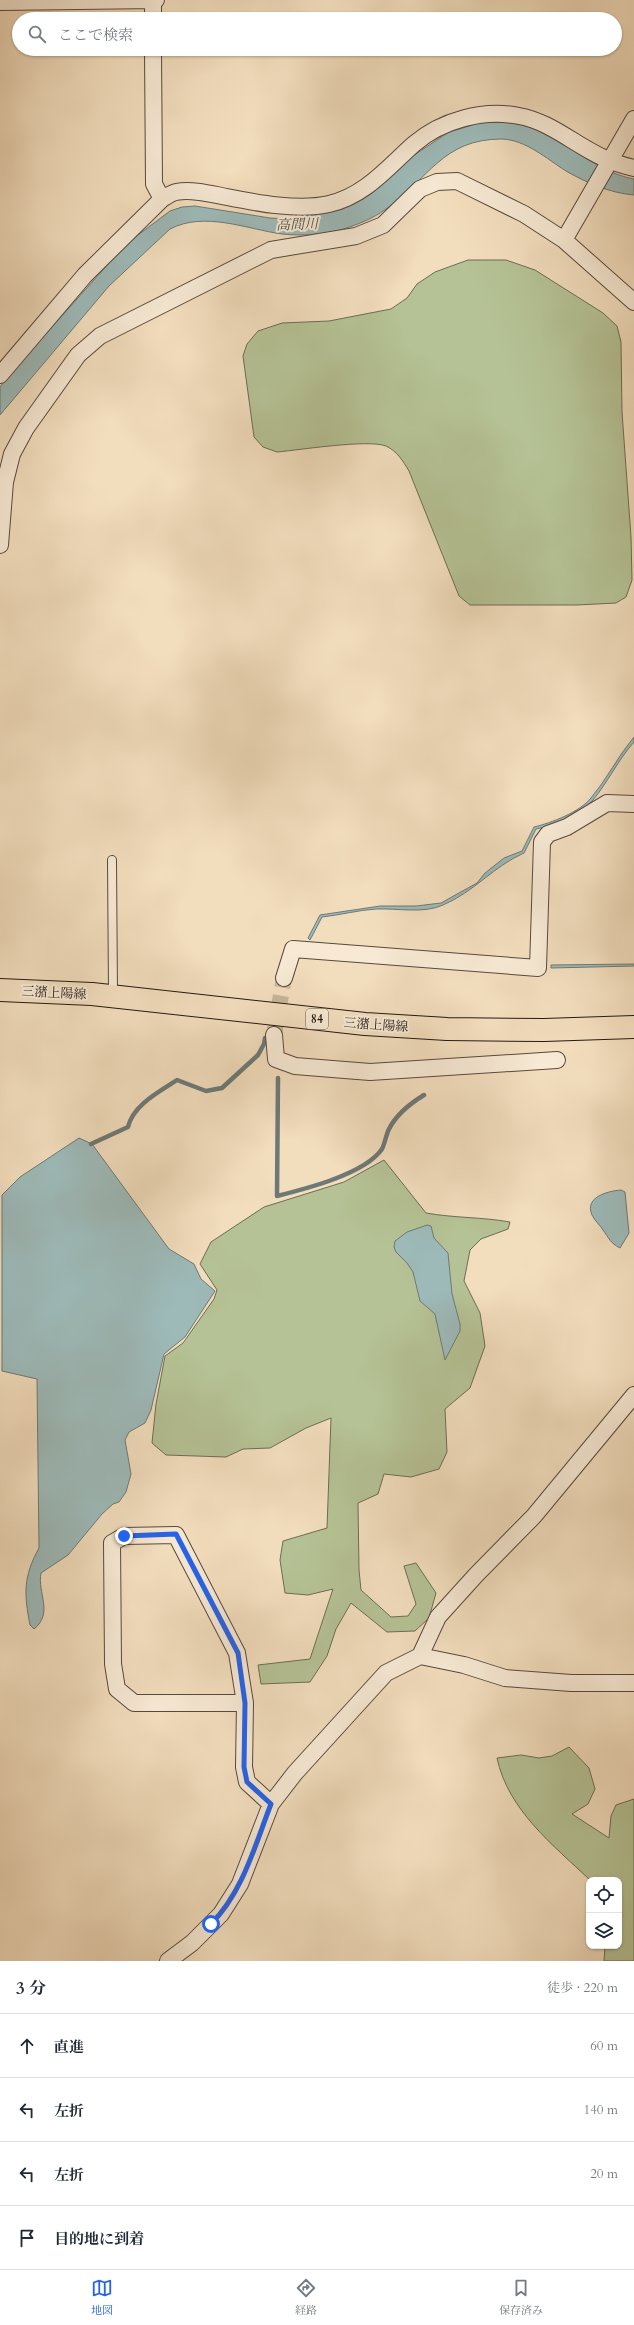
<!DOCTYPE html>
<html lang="ja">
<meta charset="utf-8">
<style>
:root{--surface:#fff;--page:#f2f2f3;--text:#1f2937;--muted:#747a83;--line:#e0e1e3;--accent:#2563eb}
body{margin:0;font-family:Cardo,"Noto Serif JP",serif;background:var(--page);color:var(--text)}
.controls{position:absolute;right:12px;bottom:12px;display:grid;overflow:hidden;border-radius:8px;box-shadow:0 1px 3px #0004}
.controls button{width:36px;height:36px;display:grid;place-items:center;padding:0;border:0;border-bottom:1px solid var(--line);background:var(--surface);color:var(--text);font:20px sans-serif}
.stop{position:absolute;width:12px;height:12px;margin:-9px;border:3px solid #2563eb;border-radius:50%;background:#fff}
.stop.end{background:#2563eb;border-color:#fff;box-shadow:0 1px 4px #0008}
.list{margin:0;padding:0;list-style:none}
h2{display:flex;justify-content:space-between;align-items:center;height:52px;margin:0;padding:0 16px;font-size:17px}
h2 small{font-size:13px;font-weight:400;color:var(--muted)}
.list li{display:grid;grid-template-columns:26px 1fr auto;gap:12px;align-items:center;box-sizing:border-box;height:64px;padding:0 16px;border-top:1px solid var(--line)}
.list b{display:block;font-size:15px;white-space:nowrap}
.list em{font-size:13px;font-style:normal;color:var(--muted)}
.icon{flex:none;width:22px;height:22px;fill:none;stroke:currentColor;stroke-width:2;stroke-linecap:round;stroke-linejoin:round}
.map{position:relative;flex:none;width:634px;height:1961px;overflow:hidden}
.search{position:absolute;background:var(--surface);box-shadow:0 1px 3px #0004;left:12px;right:12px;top:12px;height:44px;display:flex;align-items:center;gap:10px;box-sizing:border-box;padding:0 14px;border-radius:22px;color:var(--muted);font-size:15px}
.sheet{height:308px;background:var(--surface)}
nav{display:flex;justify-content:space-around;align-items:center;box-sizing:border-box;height:56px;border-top:1px solid var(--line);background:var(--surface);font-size:11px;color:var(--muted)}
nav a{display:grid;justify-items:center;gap:2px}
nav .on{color:var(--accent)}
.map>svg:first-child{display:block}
</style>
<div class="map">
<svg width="634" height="1961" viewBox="0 0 634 1961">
<rect width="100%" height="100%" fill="#f2ddbd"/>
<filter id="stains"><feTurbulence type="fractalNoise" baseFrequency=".005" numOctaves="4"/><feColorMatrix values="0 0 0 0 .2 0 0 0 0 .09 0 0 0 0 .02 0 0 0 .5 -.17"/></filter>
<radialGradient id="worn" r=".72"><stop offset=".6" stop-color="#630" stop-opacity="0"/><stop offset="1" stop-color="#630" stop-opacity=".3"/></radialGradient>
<!-- green -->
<path fill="#b5c295" stroke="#6c6d54" d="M468 260H506L535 270 603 313 617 326 621 342 622 412 631 537 632 580 626 597 616 603 577 605H470L459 596 409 471C403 461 397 451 386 446 368 439 300 450 277 452L263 447 254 437 243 356 247 344 258 331 282 323 329 321 391 309 407 298 417 284 435 272Z
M384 1160 426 1213C454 1218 482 1217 510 1222L508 1229 481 1239 470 1250 464 1281 480 1313 485 1346 470 1388 445 1409 447 1452 439 1469 411 1477 384 1474 378 1494 358 1503 359 1570 361 1590 391 1617 408 1616 416 1604 404 1566 416 1563 436 1593 429 1618 415 1631 387 1632 351 1603 336 1629 327 1656 310 1682 261 1684 258 1665 310 1659 333 1589 308 1595 285 1593 280 1560 283 1541 327 1528 331 1418 306 1428 270 1448 243 1449 226 1457 166 1455 152 1443 156 1404 165 1356 183 1343 214 1299 217 1290 200 1264 211 1242 264 1207 344 1182Z
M569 1747 589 1768 595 1789 588 1804 572 1814 609 1838 611 1816 616 1805 634 1799V1961H604L605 1946H619V1880H590C553 1845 508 1810 497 1758L521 1755 539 1758 552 1756Z"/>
<!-- water -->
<path fill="#9dbab9" stroke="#6d7977" d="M483 122C493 122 504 122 514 123 558 131 590 171 634 179V195C610 193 587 183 566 171 547 159 526 140 502 139 442 139 429 179 386 209 372 219 357 225 340 230 322 235 301 236 282 234 246 229 205 211 170 229L109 286 0 415V387L10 374 126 244 170 211 182 207 195 206 270 218 293 219 329 211 449 132Z
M634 737V742C618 760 608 782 593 800 583 813 553 826 536 829L524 853C494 866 474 892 443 905 424 914 397 908 376 909 359 910 340 915 322 917L310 940 308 938 320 915 380 906H416L441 903 477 883 485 873 504 858 522 851 534 827C551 823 580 812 591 798 607 779 618 756 634 737Z
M634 964V966L551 968V965Z
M79 1138 92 1144 169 1249 194 1264 201 1279 215 1291 185 1337 164 1354 151 1410 145 1423 129 1432 125 1440 131 1474 126 1492 119 1502 113 1504 102 1514 68 1555 41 1573C37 1593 54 1613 34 1629L30 1625C24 1594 23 1577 39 1548L37 1379 2 1371V1195L20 1177Z
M621 1190 625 1192 629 1233 620 1248C610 1243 609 1238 603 1230 600 1225 595 1221 592 1215 584 1197 608 1191 621 1190Z
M427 1225 431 1226 434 1238 448 1253 452 1294 460 1324V1331L445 1360 435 1314 420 1301 413 1272 407 1263 396 1252 394 1247 395 1241 407 1232Z"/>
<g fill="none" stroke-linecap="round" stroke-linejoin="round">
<!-- stream -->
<path stroke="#6d7977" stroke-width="4.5" d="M278 1078 277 1196C305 1189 365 1174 382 1149 385 1143 386 1135 389 1129 396 1115 411 1103 424 1095
M91 1144 128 1127C133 1105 159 1092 177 1080L206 1091 222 1088 258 1055 264 1044 265 1038"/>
<!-- minor-tunnel -->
<path stroke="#c9b69b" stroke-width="16" stroke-dasharray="16 8" stroke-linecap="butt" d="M274 1035 284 978"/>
<!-- service casing -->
<g stroke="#58493e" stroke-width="10">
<path id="service" d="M112 860 113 995"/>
</g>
<!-- minor casing -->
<g stroke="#58493e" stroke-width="18">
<path id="minor" d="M153 0V19
M0 2 156 0
M153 49 154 184 162 199
M564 240 634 119
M0 375 85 275 162 199C166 197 171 193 176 192 192 189 211 194 227 197 257 203 299 211 329 204 365 196 388 167 414 144 442 120 483 109 519 116 553 122 579 149 611 161 618 164 626 166 634 168
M0 545 5 482 12 454 26 428 78 355 100 336 271 250 356 236 383 225 420 189 437 182 457 181 524 214 564 240 634 302
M284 978 293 949 538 968 542 842 548 834 567 827 607 803 634 804
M274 1035 276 1059 295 1066 370 1072 557 1060
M420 1656 438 1617 476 1575 534 1516 634 1395
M245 1703H134L117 1689 113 1664 112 1543 124 1536 176 1535 237 1653 245 1703 244 1767 247 1782 271 1804
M168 1961 192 1943 221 1914 240 1884 271 1804 295 1773 386 1673 420 1656 464 1665 505 1678 571 1683H634"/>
</g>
<!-- primary casing -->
<g stroke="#241813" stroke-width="24">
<path id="primary" d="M0 990 92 994 365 1024 447 1029 544 1030 634 1027"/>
</g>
<!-- service -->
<use href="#service" stroke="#f7e9d4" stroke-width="8"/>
<!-- minor -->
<use href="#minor" stroke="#f7e9d4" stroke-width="16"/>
<!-- primary -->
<use href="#primary" stroke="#f2ddbd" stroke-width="22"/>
</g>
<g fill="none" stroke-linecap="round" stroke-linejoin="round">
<!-- route -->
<path stroke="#2563eb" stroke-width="5" d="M124 1536 176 1534 238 1653 245 1703 244 1767 247 1782 271 1804C255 1845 243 1892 211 1924"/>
</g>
<g text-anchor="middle" stroke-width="4" stroke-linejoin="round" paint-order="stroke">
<!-- shield labels -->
<rect fill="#f7e9d4" stroke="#63574d" stroke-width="1" x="306" y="1009" width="22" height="20" rx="3"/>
<g font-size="12" font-weight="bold" fill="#241813">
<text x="317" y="1023">84</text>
</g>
<!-- street labels -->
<g font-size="13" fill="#241813" stroke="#f7e9d4">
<text transform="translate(54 992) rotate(3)" y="5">三潴上陽線</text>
<text transform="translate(376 1024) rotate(4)" y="5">三潴上陽線</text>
</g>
<!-- water labels -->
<g font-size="14" font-style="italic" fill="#4e514d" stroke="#f7e9d4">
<text transform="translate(297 224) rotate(-2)" y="5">高間川</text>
</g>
</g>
<rect width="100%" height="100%" filter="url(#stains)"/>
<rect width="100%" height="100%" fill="url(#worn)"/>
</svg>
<div class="controls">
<button><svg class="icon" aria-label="locate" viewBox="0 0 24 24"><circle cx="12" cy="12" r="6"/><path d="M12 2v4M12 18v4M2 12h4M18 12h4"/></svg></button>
<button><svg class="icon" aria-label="layers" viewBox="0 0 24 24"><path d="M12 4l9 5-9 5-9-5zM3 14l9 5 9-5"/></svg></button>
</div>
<div class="stop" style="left:211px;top:1924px"></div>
<div class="stop end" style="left:124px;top:1536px"></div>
<div class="search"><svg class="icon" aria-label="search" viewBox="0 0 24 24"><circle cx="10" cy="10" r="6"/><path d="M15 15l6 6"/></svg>ここで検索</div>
</div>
<section class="sheet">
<h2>3 分<small>徒歩 · 220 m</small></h2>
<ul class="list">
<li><svg class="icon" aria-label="ahead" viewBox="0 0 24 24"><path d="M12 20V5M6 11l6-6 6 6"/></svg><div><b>直進</b></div><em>60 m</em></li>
<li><svg class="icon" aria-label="left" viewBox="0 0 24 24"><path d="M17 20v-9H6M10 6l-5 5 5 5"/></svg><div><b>左折</b></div><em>140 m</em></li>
<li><svg class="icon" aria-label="left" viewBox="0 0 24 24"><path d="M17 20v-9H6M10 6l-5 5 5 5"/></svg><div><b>左折</b></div><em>20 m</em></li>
<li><svg class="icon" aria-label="arrive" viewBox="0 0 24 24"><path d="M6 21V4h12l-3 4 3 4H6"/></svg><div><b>目的地に到着</b></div></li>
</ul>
</section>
<nav>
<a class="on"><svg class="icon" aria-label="map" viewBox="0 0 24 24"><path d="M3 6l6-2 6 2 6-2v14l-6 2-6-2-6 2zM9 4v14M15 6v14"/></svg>地図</a>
<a><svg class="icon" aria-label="directions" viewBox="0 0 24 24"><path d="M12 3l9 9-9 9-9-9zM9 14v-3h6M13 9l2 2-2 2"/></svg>経路</a>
<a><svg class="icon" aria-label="saved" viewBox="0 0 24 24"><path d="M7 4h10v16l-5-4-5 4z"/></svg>保存済み</a>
</nav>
